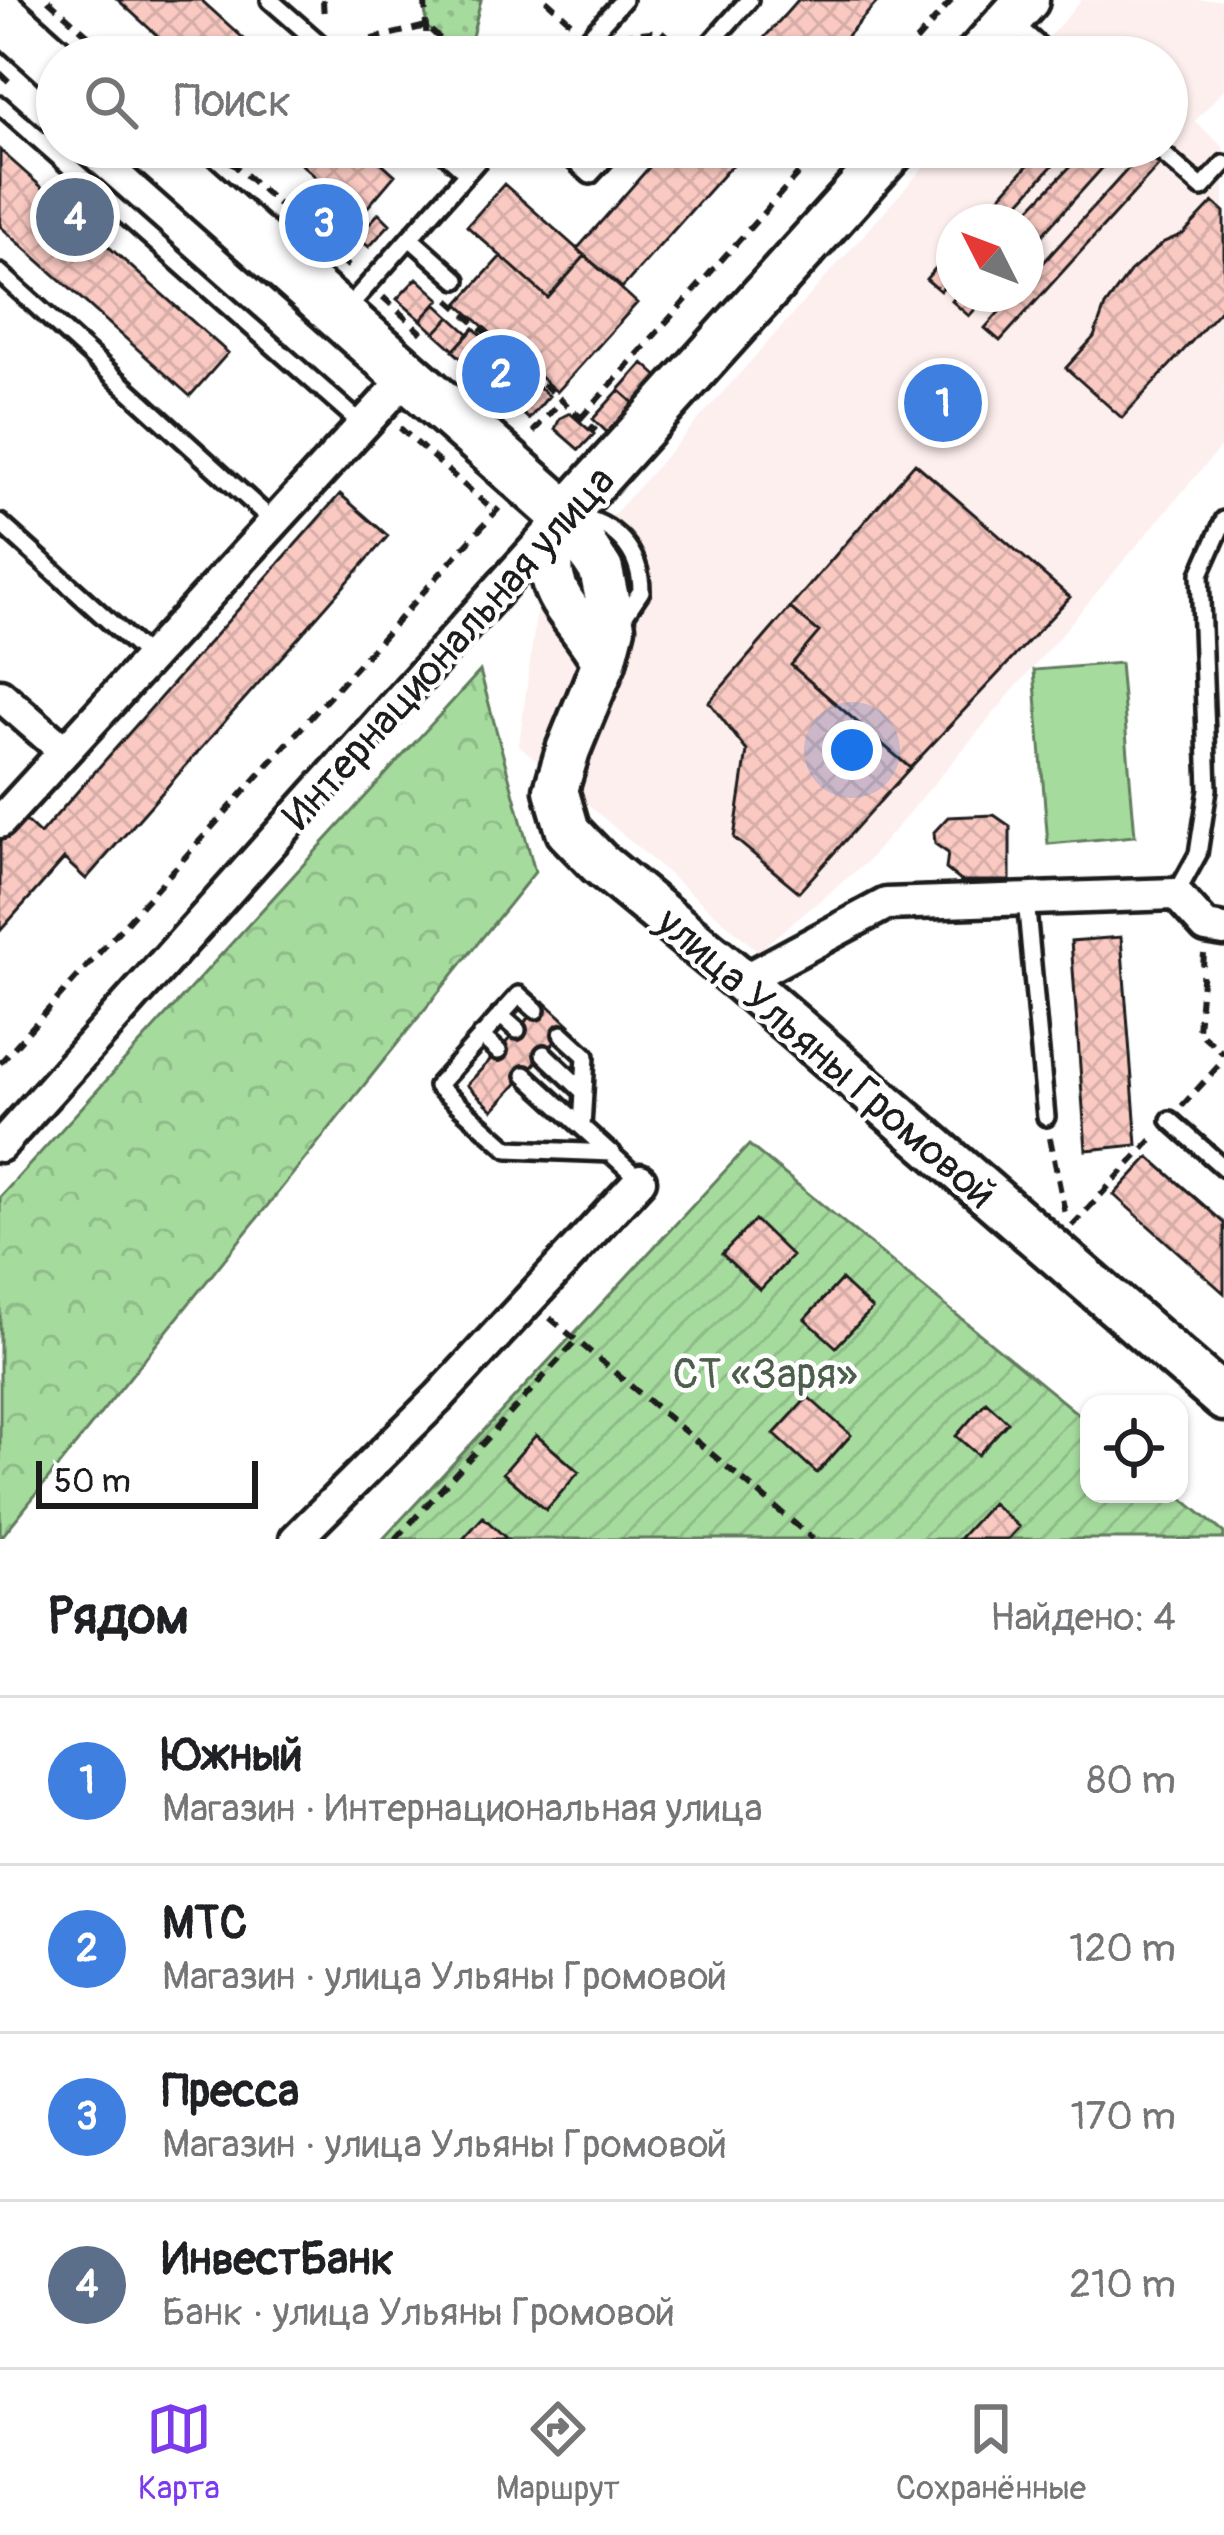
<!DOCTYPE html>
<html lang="ru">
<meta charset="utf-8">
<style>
:root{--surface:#fff;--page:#f2f2f2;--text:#202124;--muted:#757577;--line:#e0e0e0;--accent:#7c3aed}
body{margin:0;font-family:Pangolin,sans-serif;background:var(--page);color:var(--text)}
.controls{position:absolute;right:36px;bottom:36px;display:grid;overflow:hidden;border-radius:24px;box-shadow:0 3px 9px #0004}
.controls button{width:108px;height:108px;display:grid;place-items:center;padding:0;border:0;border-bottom:3px solid var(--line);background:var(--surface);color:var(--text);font:60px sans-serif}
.compass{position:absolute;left:936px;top:204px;width:108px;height:108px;border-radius:50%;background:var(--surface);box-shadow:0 3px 9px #0004;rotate:312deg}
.scale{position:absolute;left:36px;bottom:30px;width:222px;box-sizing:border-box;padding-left:12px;border:6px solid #1c1c1c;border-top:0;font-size:33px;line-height:42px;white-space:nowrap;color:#1c1c1c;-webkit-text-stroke:9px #fff;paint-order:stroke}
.you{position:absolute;left:852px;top:750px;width:42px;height:42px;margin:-30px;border:9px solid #fff;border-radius:50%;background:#1a73e8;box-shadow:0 0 0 18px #1a73e833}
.badge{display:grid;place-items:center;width:78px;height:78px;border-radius:50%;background:var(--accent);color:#fff;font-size:39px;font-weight:700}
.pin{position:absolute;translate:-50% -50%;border:6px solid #fff;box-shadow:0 3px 12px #0006}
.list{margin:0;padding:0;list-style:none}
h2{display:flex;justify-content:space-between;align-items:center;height:156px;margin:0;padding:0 48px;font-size:51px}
h2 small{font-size:39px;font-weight:400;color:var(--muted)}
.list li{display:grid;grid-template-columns:78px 1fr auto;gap:36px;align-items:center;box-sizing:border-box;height:168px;padding:0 48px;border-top:3px solid var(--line)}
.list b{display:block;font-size:45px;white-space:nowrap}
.list p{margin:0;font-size:39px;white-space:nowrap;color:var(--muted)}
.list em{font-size:39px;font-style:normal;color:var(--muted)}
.icon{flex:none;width:66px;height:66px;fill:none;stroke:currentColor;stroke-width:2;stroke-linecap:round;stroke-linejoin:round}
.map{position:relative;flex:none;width:1224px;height:1539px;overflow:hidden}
.search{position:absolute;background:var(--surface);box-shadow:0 3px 9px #0004;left:36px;right:36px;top:36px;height:132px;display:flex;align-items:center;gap:30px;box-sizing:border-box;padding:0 42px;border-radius:66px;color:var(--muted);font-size:45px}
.sheet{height:828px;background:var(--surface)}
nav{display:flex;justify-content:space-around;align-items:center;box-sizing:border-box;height:168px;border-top:3px solid var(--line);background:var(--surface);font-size:33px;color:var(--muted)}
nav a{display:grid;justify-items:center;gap:6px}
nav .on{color:var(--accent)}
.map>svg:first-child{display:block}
</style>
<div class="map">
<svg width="1224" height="1539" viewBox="0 0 1224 1539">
<defs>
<pattern id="grass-dots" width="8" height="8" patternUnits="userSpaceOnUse" patternTransform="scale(3)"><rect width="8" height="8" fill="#a6db9e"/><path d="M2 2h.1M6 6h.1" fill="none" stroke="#8ebb88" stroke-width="1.8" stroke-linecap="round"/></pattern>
<pattern id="forest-crowns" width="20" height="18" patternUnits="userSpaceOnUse" patternTransform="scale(3)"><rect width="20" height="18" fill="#a6db9e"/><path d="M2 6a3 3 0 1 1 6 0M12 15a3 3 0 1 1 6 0" fill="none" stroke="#8ebb88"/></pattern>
<pattern id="garden-furrows" width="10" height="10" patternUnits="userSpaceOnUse" patternTransform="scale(3)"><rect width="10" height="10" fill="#a6db9e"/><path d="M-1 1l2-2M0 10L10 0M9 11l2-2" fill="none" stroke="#8ebb88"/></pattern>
<pattern id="building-cross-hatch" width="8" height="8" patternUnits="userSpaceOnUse" patternTransform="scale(3)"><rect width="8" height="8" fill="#f9c9c2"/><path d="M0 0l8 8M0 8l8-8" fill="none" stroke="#d5aca6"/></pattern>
</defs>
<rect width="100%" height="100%" fill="#fff"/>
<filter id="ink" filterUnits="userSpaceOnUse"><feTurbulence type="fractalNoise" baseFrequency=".00833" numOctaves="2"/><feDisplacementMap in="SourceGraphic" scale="24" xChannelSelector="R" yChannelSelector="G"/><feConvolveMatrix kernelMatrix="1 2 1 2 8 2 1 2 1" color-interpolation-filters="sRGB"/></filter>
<g filter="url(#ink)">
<!-- built -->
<path fill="#fdefed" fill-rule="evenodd" d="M1082 0H1224V89L1195 121 1224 148V443L868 861 758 951 519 745 537 609 594 546 601 529 942 147H1167V57H1022L1043 33 1049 37ZM954 222H1026V294H954Z"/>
<!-- grass -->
<path fill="url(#grass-dots)" stroke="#617c5d" stroke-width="3" d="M425 0H481L467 57H460L426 26Z"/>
<!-- forest -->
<path fill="url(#forest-crowns)" stroke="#617c5d" stroke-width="3" d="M480 671 535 872 0 1539V1197Z"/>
<!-- garden -->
<path fill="url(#garden-furrows)" stroke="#617c5d" stroke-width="3" d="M749 1145 1089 1423V1494H1177L1224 1533V1539H383Z"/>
<!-- pitch -->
<path fill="#a6db9e" stroke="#617c5d" stroke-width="3" d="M1120 663 1135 836 1048 844 1034 670Z"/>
<!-- building -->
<path fill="url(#building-cross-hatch)" stroke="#1c1c1c" stroke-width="3" d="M118 0H201L264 57H181Z
M798 0H879L828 57H747Z
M550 37 558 57H510L508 53Z
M282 147H364L395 175 360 216Z
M667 147H748L622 288 577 249Z
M1044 147H1069L1002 222H977Z
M1089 147H1121L1026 253V222H1017Z
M0 150 228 353 190 396 0 226Z
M1144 151 1159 165 1000 341 985 328 1015 294H1026V282Z
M504 184 585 256 548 298 467 226Z
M1213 202 1224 212V306L1122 418 1066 368 1094 337 1105 306 1130 272 1164 242 1183 234Z
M379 213 390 224 369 247 357 237Z
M341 222 357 237 345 252 328 236Z
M954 247V276L940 291 926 279Z
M501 256 548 298 585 256 637 303 557 392 458 304Z
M417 278 440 299 421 320 397 299Z
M958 294H989L969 316 952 301Z
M436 304 450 317 435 333 421 320Z
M450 317 469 334 454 350 435 333Z
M474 328 488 342 468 364 453 351Z
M488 342 501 353 481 376 468 364Z
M501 353 522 372 502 395 481 376Z
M643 363 664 382 640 409 619 390Z
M522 372 549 396 529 419 502 395Z
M619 390 636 405 610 435 593 419Z
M570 413 594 434 579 450 555 429 560 418Z
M915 463 1070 597 910 768 791 665 819 632 790 608Z
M340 494 388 536 86 879 64 859 0 931V837L19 815 40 834Z
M790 608 819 632 791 665 910 768 799 892 734 838 747 751 709 702Z
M994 815 1010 826V881H961L946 869 948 853 935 844 934 832 948 817Z
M1121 937 1137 1145 1086 1150 1071 941Z
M544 1001 570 1025 493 1110 467 1085Z
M1149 1157 1224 1223V1293L1114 1195Z
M755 1220 792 1256 760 1290 722 1254Z
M841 1280 872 1309 836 1347 805 1319Z
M808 1397 851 1435 817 1473 774 1434Z
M986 1402 1008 1422 978 1455 956 1436Z
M536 1435 579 1472 546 1510 503 1473Z
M992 1503 1019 1527 1008 1539H959Z
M483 1517 507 1539H463Z"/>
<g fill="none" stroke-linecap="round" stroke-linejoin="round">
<!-- lane casing -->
<g stroke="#1c1c1c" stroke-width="24">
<path id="lane" d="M270 0 335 57
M1012 22 1052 57
M571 57 623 0
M698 57 749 0
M0 105 363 425
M559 147 590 175 616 147
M1155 147 1202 188 1224 164
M467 173 490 147
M410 238 457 280
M0 273 275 523
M343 313 467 173 438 147
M574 516C614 522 641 551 641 591L620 622
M0 523 151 659
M1176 894 1198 854 1208 789 1200 574 1224 520
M1026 899 1046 1117
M536 1010 519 995 437 1086 508 1149 612 1153
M500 1015 517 1030
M562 1034 586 1056 582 1127
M481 1036 498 1051
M544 1054 583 1091
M525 1075 640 1180
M1170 1120 1224 1168"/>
</g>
<!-- street casing -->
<g stroke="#1c1c1c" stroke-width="39">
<path id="street" d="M0 695 63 750
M0 822 408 376
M742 981 886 904 1176 894 1206 927 1224 930
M0 1146 556 525
M296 1539 439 1397 640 1180"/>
</g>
<!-- secondary casing -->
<g stroke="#1c1c1c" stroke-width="51">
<path id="secondary" d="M976 57 1027 0
M565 515 601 570 613 627 604 662 568 750 556 790 568 831 599 863 742 981 1224 1399
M604 662C569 600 530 593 565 515L896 147"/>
</g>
<!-- primary casing -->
<g stroke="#1c1c1c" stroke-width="57">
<path id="primary" d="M0 14 57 65
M150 147 565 515"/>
</g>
<!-- path -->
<path stroke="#1c1c1c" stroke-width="6" stroke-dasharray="12 9" stroke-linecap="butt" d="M48 0 113 57
M323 0 324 20
M425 0 427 57
M546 0 575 26
M620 35 661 31 679 47
M351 44 426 26 460 57
M902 57 952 0
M0 73 15 87
M214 147 355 272
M383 297 422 333
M449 300 596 431
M581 418 822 147
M400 428 496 513
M533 432 561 401
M1204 954 1198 1031 1224 1054
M0 1063 499 508
M1182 1106 1224 1060
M1050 1138 1065 1213
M1072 1226 1157 1134
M550 1318 813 1539
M396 1539 576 1341"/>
<!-- lane -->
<use href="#lane" stroke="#fff" stroke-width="15"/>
<!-- street -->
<use href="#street" stroke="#fff" stroke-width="30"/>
<!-- secondary -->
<use href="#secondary" stroke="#fff" stroke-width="42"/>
<!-- primary -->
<use href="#primary" stroke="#fff" stroke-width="48"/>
</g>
</g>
<g text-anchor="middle" stroke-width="9" stroke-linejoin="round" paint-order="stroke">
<!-- street labels -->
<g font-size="42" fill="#1c1c1c" stroke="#fff">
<text transform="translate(448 647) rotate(-48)" y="15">Интернациональная улица</text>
<text transform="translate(827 1057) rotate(41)" y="15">улица Ульяны Громовой</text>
</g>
<!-- park labels -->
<g font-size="42" fill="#4c5f4a" stroke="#fff">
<text x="765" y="1388">СТ «Заря»</text>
</g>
</g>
</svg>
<div class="controls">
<button><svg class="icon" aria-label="locate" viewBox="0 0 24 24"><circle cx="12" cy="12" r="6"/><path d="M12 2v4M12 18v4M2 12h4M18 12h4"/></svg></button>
</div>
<svg class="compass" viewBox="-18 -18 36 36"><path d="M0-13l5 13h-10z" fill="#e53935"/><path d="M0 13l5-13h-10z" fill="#757577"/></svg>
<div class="scale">50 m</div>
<div class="you"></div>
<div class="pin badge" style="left:943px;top:403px;background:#3f7fe0">1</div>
<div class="pin badge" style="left:501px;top:374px;background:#3f7fe0">2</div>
<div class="pin badge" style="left:324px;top:223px;background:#3f7fe0">3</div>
<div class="pin badge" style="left:75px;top:217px;background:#5c6f8a">4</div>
<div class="search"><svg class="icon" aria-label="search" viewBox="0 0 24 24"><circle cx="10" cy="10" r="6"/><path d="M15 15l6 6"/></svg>Поиск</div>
</div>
<section class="sheet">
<h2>Рядом<small>Найдено: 4</small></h2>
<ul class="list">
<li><span class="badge" style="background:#3f7fe0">1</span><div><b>Южный</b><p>Магазин · Интернациональная улица</p></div><em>80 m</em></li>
<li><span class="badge" style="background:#3f7fe0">2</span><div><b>МТС</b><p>Магазин · улица Ульяны Громовой</p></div><em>120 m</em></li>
<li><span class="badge" style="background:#3f7fe0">3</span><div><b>Пресса</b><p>Магазин · улица Ульяны Громовой</p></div><em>170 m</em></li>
<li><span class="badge" style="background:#5c6f8a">4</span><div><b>ИнвестБанк</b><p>Банк · улица Ульяны Громовой</p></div><em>210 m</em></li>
</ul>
</section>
<nav>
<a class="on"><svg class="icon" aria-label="map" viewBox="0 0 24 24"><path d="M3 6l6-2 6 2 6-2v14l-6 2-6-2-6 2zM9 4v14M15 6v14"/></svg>Карта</a>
<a><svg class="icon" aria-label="directions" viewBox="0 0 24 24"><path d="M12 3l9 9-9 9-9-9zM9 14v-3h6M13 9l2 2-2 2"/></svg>Маршрут</a>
<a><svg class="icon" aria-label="saved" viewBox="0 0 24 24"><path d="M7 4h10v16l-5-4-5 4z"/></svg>Сохранённые</a>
</nav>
